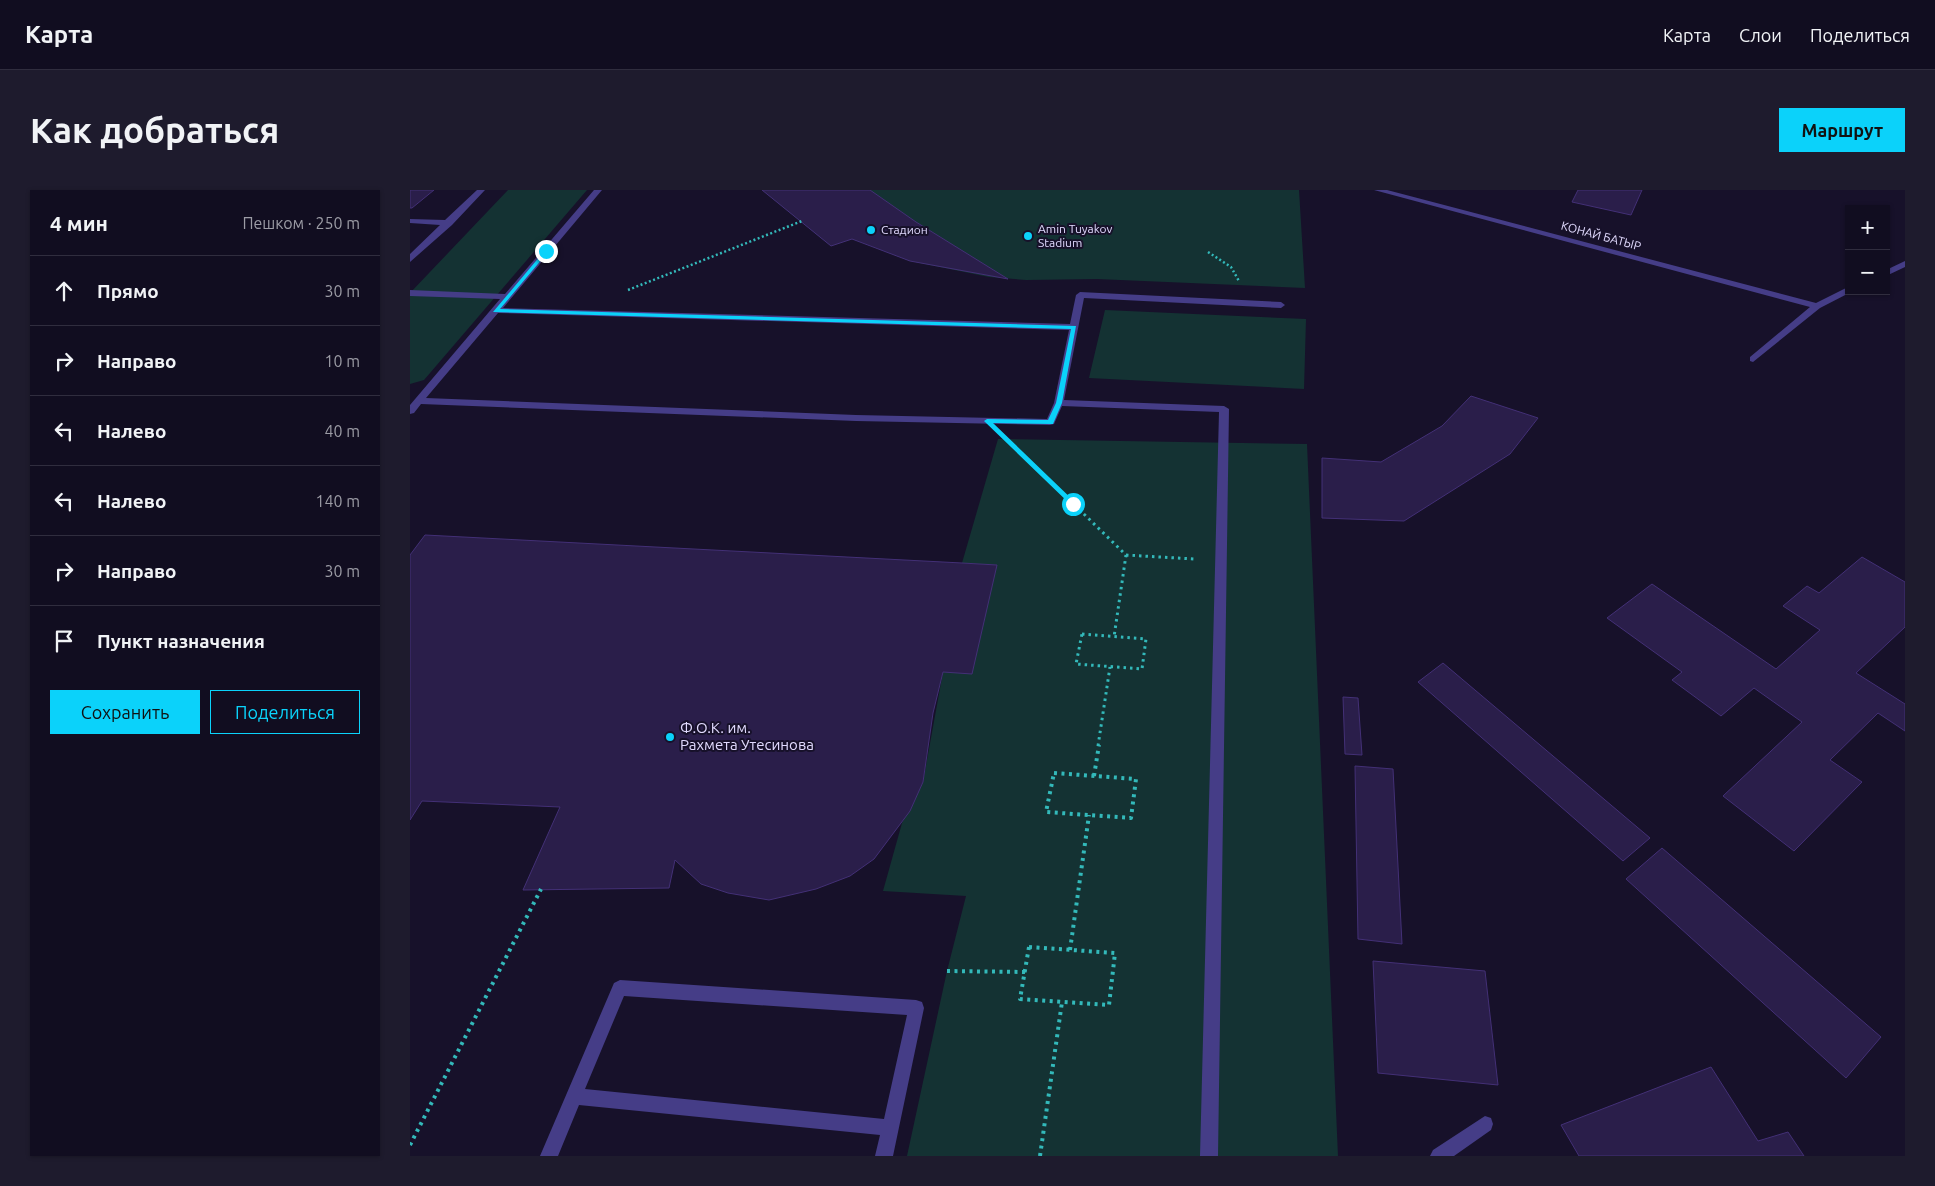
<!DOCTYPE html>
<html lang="ru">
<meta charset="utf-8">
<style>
:root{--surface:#110d20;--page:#1e1b2d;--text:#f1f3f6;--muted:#9c9ca5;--line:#302d3e;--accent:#0bd2fa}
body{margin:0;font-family:Ubuntu,sans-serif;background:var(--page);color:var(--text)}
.controls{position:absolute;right:15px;top:15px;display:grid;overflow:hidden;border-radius:0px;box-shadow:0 1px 4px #0004}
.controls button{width:45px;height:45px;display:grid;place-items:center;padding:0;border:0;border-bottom:1px solid var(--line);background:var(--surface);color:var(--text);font:25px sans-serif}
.stop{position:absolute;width:15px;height:15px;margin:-11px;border:4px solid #0bd2fa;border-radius:50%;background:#fff}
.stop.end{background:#0bd2fa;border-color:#fff;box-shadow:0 1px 5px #0008}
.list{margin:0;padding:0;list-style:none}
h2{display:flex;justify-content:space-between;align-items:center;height:65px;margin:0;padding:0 20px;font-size:21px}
h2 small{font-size:16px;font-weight:400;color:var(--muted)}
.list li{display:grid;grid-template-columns:32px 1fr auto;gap:15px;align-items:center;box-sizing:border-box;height:70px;padding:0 20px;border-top:1px solid var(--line)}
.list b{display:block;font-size:19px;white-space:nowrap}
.list em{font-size:16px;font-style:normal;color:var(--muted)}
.actions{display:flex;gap:10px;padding:15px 20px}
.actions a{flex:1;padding:11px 0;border:1px solid var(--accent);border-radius:0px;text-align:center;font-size:18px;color:var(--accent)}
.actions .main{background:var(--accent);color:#111}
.icon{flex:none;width:28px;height:28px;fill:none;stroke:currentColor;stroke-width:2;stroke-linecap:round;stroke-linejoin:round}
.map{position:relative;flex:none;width:1495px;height:966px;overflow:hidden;border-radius:0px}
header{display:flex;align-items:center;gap:30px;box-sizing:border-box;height:70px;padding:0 25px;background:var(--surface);border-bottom:1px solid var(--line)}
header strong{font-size:24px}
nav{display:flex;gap:28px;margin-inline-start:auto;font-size:18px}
.intro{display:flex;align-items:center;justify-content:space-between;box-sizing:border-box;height:120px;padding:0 30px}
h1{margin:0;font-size:35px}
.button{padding:12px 22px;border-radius:0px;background:var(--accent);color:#111;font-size:18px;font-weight:700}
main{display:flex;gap:30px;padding:0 30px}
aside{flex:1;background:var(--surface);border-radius:0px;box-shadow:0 1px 4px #0004}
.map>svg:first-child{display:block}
</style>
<header>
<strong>Карта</strong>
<nav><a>Карта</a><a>Слои</a><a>Поделиться</a></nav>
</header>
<div class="intro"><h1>Как добраться</h1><a class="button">Маршрут</a></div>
<main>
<aside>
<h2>4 мин<small>Пешком · 250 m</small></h2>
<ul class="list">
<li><svg class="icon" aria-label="ahead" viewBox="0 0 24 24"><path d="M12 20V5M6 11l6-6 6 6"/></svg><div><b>Прямо</b></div><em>30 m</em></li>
<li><svg class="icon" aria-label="right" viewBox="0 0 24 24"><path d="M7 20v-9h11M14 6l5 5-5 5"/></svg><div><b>Направо</b></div><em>10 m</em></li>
<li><svg class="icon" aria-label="left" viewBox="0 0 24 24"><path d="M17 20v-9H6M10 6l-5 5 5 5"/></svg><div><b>Налево</b></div><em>40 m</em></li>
<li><svg class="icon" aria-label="left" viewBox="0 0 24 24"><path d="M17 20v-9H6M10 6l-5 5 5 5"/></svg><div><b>Налево</b></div><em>140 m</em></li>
<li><svg class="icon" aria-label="right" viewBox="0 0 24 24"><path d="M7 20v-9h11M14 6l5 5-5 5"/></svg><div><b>Направо</b></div><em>30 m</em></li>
<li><svg class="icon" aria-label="arrive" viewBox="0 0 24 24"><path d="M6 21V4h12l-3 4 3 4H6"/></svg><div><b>Пункт назначения</b></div></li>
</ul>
<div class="actions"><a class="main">Сохранить</a><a>Поделиться</a></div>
</aside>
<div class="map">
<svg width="1495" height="966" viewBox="0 0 1495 966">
<rect width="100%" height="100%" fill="#17112a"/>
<!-- green -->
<path fill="#143233" d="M98 0H177L14 190 0 194V103Z
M352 0H889L895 98 687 89 616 90 579 87 500 71 442 49 421 56Z
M695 120 896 129 894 199 679 188Z
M588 249 897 254 928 966H497L537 781 556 706 473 701 492 633 513 592 533 482 587 375 552 373Z"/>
<!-- building -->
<path fill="#2a1e4a" stroke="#433076" d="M0 0H24L2 18H0Z
M352 0H460L506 32 598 89 500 71 442 49 421 56Z
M1168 0H1232L1221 25 1162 12Z
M1061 206 1128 228 1100 264 994 331 912 328V268L971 272 1032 236Z
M15 345 552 373 587 375 562 484 533 482 523 523 513 592 500 621 464 669 440 686 406 699 359 710 318 703 291 694 265 670 259 698 113 700 150 617 12 611 0 630V365Z
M1452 367 1495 392V437L1446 483 1495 514V541L1468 523 1420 570 1452 592 1384 661 1313 606 1392 532 1344 498 1311 526 1262 490 1272 482 1197 428 1242 394 1366 479 1410 440 1373 416 1397 396 1409 403Z
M1033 473 1240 648 1213 671 1008 492Z
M933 507 948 508 952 565 935 564Z
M945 576 983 579 992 754 948 749Z
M1252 658 1471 847 1436 888 1216 689Z
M963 771 1075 781 1088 895 968 883Z
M1301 877 1348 951 1378 942 1394 966H1169L1151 935Z"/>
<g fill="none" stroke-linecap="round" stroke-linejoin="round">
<!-- path-far2 -->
<path stroke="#33b9ba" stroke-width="2.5" stroke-dasharray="2 2.5" stroke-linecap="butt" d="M798 62 821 77 829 91
M218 100 392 31"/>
<!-- path-far1 -->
<path stroke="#33b9ba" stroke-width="3" stroke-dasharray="2.5 4" stroke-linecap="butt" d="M604 256 716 365 704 447
M716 365 785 369
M672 444 736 449 732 479 666 474Z
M688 556 700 477"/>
<!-- path -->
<path stroke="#33b9ba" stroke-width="4" stroke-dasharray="3 4.5" stroke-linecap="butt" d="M644 583 726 589 721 628 636 622Z
M684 586 689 555
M619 757 705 763 699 815 610 809Z
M660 760 679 625
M537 781 615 782
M0 955 131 699
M630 966 652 812"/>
<!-- lane -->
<path fill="#453d87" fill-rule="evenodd" d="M184 0H192L93 118 660 134 666 105 670 102 871 112 875 115 871 118 674 108 654 210 814 216 819 219 808 966H790L809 222 652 216 644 234 640 235 446 231 11 214 4 223 0 224V215L90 109 0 106V100L95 104ZM88 123 659 140 644 213 637 229 446 225 16 208Z
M210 790 506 810 512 812 514 818 483 966H465L470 945 169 915 148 966H130L204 793ZM214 806 497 825 474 929 175 899Z
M1075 926 1081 928 1083 934 1081 940 1044 966H1020L1023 960Z"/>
<!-- street -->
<path fill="#453d87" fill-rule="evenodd" d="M67 0H75L42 35 0 72V64L30 35 0 33V29L35 30Z
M964 0H977L1406 113 1436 98 1439 97V101H1443L1410 118 1343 172 1340 171V167L1400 117Z
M1495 71V77L1476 86V80Z"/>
</g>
<!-- route -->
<path fill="#0bd2fa" d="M136 59 138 62 90 119 666 136 652 213 643 234 583 233 667 314 661 315 574 231 577 229 638 230 646 213 661 139 83 122Z"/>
<!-- markers -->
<g fill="#0bd2fa" stroke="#17112a" stroke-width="2">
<circle cx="461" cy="40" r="5"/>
<circle cx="618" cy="46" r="5"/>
<circle cx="260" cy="547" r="5"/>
</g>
<g text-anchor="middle" stroke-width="4" stroke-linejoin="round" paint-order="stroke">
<!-- far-poi labels -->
<g font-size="12" fill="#e1dafe" stroke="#17112a" text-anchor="start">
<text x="628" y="43">Amin Tuyakov<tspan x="628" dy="14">Stadium</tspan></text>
<text x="471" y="44">Стадион</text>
</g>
<!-- far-street labels -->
<g font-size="12" fill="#e1dafe" stroke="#17112a">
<text transform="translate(1191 46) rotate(15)" y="4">КОНАЙ БАТЫР</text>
</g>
<!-- poi labels -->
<g font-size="15" fill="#e1dafe" stroke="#17112a" text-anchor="start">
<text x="270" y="543">Ф.О.К. им.<tspan x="270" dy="17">Рахмета Утесинова</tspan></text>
</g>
</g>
</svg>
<div class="controls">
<button>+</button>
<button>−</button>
</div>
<div class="stop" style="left:663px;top:314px"></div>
<div class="stop end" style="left:136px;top:61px"></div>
</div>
</main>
